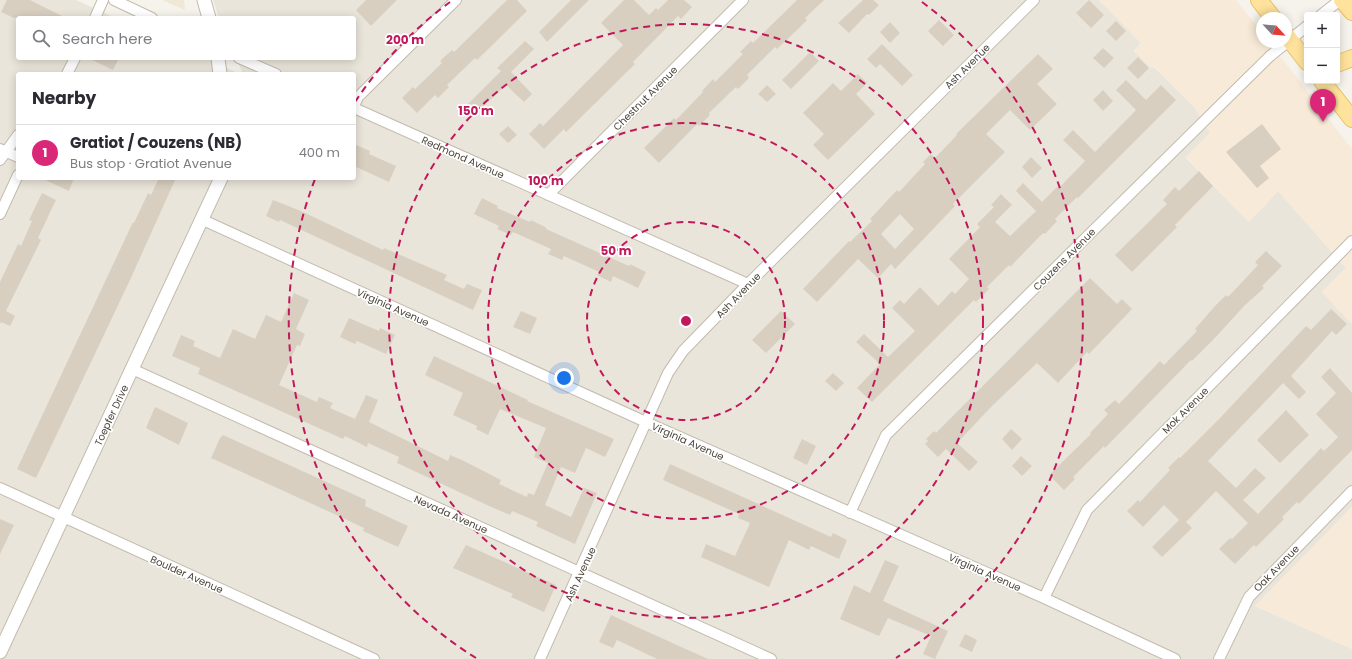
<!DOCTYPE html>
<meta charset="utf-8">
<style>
:root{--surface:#fff;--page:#f2f2f3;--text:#2b2b33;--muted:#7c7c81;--line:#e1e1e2;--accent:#db2777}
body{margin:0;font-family:Poppins,sans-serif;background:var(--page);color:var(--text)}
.controls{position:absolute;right:12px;top:12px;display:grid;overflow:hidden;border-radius:4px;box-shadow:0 2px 10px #0003}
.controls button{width:36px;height:36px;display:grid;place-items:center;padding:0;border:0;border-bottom:1px solid var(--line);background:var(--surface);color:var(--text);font:20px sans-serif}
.compass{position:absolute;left:1256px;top:12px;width:36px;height:36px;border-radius:50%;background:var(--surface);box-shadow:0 2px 10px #0003;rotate:116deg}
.you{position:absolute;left:564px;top:378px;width:14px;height:14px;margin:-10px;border:3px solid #fff;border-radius:50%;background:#1a73e8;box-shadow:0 0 0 6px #1a73e833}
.badge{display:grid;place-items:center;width:26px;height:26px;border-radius:50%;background:var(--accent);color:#fff;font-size:13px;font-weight:700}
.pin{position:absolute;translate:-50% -33px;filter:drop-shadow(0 1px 2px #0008)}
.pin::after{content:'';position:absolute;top:21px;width:14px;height:12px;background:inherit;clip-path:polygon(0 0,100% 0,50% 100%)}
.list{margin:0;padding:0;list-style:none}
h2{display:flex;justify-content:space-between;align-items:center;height:52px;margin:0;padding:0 16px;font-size:17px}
h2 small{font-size:13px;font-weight:400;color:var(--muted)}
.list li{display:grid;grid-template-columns:26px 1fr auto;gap:12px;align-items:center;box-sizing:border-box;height:56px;padding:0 16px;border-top:1px solid var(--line)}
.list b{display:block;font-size:15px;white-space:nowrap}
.list p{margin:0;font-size:13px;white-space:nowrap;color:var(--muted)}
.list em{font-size:13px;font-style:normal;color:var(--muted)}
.icon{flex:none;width:22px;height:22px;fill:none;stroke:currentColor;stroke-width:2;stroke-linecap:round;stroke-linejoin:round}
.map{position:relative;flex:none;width:1352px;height:659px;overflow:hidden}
.search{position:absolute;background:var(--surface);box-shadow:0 2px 10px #0003;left:16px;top:16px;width:340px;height:44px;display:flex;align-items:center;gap:10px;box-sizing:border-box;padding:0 14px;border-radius:4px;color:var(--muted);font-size:15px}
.panel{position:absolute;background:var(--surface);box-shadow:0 2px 10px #0003;left:16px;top:72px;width:340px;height:108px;border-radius:4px}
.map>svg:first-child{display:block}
</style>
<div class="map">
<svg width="1352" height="659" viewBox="0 0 1352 659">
<rect width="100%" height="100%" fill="#f6f3ec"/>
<!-- residential -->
<path fill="#eae5da" d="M0 0H76L116 18H18V58H205L240 74H18V178H354V74H243L236 58H354V18H219L213 0H1099L1141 43 1134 51 1152 68 1153 66 1195 108 1210 133 1186 158 1249 222 1278 191 1346 268 1322 292 1352 324V507L1255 606 1352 649V659H0Z"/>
<!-- commercial -->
<path fill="#f7ead8" d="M1099 0H1236L1262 33V42H1269L1290 69 1352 149V324L1322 292 1346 268 1278 191 1249 222 1186 157 1210 133 1195 108 1154 66 1151 68 1133 51 1141 43Z
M1352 507V649L1255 606Z"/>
<!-- education -->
<path fill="#efe8d6" d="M162 0H184L185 10Z"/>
<!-- building -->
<path fill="#d8cfc1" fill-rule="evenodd" d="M7 0H30L66 18H14L1 12Z
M366 0H397L371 26 356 10Z
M507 0H517L527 11 477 60 475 58 447 85 449 87 438 98 435 95 417 113 402 98 413 87 415 89 442 63 440 61 452 50 454 52Z
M571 0H589L547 42 539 32Z
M624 0H634L649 15 656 8 658 10 668 0H684L692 7 681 19 678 16 633 62 635 64 566 132 564 129 544 149 529 134 540 123 543 126 623 45 601 23Z
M797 0H824L805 18 807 20 796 31 777 49 775 47 747 75 749 78 738 89 736 87 709 113 710 115 699 126 697 124 659 163 644 148 674 118 676 120 703 92 702 91 713 79 715 82 743 54 740 52 751 41 753 43Z
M863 0H873L879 5 869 15 867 14 849 33 838 23Z
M1089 0 1104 15 1091 28 1076 13Z
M939 20 954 35 943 46 928 31Z
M1116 21 1126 31 1116 41 1106 31Z
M890 22 900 33 890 43 880 32Z
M525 41 534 49 511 72 532 94 524 102 506 85 471 118 462 110 501 71 497 68Z
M882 44 913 75 902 86 880 64 876 68 867 59Z
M1103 48 1114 58 1104 68 1093 58Z
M810 52 819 61 791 89 782 80Z
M1038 54 1053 69 1037 84 1057 104 1030 130 1010 110 986 134 1005 152 953 204 955 206 895 269 891 264 878 278 858 259 817 302 803 289 849 241 850 242 872 221 870 219 897 190 899 192 925 164 923 162 931 154 935 158 957 135 956 134ZM900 214 914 229 895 249 881 234Z
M1138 57 1149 68 1138 79 1127 68Z
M88 58H119L113 70Z
M858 74 867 83 856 94 875 114 828 160 813 145 824 134 803 113 833 83 841 91Z
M1126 80 1146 100 1161 85 1176 100 1078 198 1077 197 1055 219 1057 221 1045 234 1043 233 1010 267 1009 265 987 287 989 289 976 302 974 300 872 402 857 388 880 364 856 342 864 334 888 357 915 331 892 308 900 300 904 304 920 287 938 306 952 291 955 294 969 279 949 259 980 227 977 224 994 207 991 205 1001 194 1012 205 995 222 1010 236 1036 211 1016 191 1023 183 1042 202 1057 187 1059 188 1085 161 1063 140 1073 130 1095 152 1136 110 1116 90Z
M767 85 776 94 767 102 758 94Z
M1103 90 1113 101 1103 111 1093 100Z
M1262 124 1281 149 1260 166 1269 178 1257 188 1226 152Z
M508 126 517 135 508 143 499 134Z
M354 144 370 151 369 154 396 166 389 182 354 166Z
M1031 157 1042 168 1032 178 1022 167Z
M1199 171 1213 186 1175 225 1177 227 1132 272 1115 255 1167 204 1163 200 1175 187 1179 191Z
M41 178H74L69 191Z
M159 178H176L130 280 36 478 17 469 133 222 134 223 148 193 151 195Z
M42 193 56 200 38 238 41 240 6 311 15 316 10 326 1 322 0 324V282L18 244 21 246 32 221 29 220Z
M482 198 498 206 497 208 530 222 531 220 547 228 546 229 629 266 630 264 646 272 638 288 613 276 611 282 597 275 599 272 564 256 562 260 548 254 551 249 513 232 511 235 497 229 499 226 474 214Z
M273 200 301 211 383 250 384 248 447 275 444 280 464 289 467 284 482 290 473 310 280 220 279 222 266 216Z
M1266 251 1282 266 1262 286 1264 288 1244 306 1214 339 1192 361 1191 360 1105 448 1104 446 1073 477 1075 479 1064 490 1049 475 1091 434 1090 433 1108 414 1104 410 1115 400 1119 404 1160 361 1164 365 1197 331 1195 329 1214 307 1226 295 1228 297 1258 265 1255 262Z
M1090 278 1117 304 1122 299 1132 309 1089 354 1087 352 1058 383 1037 363 993 405 957 443 978 462 969 471 946 449 938 457 925 444 928 441 926 439 934 431 936 433Z
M294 293 309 300 296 329 305 334 300 346 297 345 279 385 317 402 319 397 333 403 330 408 355 419 366 395 378 400 369 422 448 461 450 455 464 461 501 480 499 484 527 497 528 493 534 495 548 463 534 457 546 428 500 409 488 435 476 429 477 426 453 415 463 393 425 375 434 356 528 400 527 401 614 439 605 457 586 448 575 473 561 467 545 505 571 517 584 488 597 493 575 544 536 526 538 522 512 511 510 515 489 506 397 463 399 457 368 443 367 447 345 436 343 439 198 374 200 368 172 356 181 335 195 341 193 346 220 358 233 329 255 339 266 315 281 322Z
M1331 309 1347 324 1336 335 1332 331 1291 376 1306 392 1299 399 1283 383 1208 461 1236 488 1255 468 1266 478 1243 500 1258 514 1321 448 1324 451 1338 437 1316 414 1336 393 1321 377 1330 368 1352 393V450L1299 504 1297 502 1282 517 1284 519 1256 547 1254 545 1235 564 1219 549 1230 538 1232 539 1248 523 1216 491 1186 522 1192 528 1162 557 1152 547 1179 520 1164 505 1143 527 1127 511 1138 500 1140 502 1170 470 1168 468 1179 457 1180 458 1221 417 1306 326 1311 330Z
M521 311 537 318 530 334 513 327Z
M781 311 795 324 766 353 752 340Z
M349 318 379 331 380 328 395 335 386 354 357 341 355 344 340 337Z
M833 373 844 383 836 391 825 381Z
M155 407 188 423 179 445 146 428Z
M1286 410 1309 435 1280 463 1257 440Z
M1011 429 1022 439 1012 450 1002 439Z
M223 435 366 500 365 506 408 526 398 547 363 531 364 528 343 518 211 458 220 438Z
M802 439 816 446 807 465 793 458Z
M1021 456 1032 466 1022 476 1012 466Z
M670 464 831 537 833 533 847 540 839 559 811 546 809 550 789 540 769 587 701 557 706 544 735 556 750 523 738 518 739 514 663 480Z
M0 519 14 525 0 554Z
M466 545 556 585 544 612 511 597 513 594 453 568Z
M885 560 899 566 883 601 948 631 935 659 923 654 931 636 888 618 879 636 840 619 854 585 870 593Z
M611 615 637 627 708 659H657L617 640 613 648 599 642Z
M965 634 977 640 972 652 959 646Z"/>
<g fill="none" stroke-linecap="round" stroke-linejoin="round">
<!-- minor casing -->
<g stroke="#c2bbae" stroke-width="12">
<path id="minor" d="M114 0 152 18
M1321 15 1340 0
M95 18 103 0
M239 58 276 74
M67 74 75 58
M354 106 358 97 456 0
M354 108 748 284
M0 149 18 157
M0 160 18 135
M548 195 743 0
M0 214 18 175
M203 220 648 423 1044 598 1175 659
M132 369 771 659
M0 488 374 659
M850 513 886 435 1270 56 1307 26
M1044 598 1087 510 1352 241
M540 659 668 373 683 351 748 284 1034 0
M1219 659 1249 597 1352 491"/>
</g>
<!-- tertiary casing -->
<g stroke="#c2bbae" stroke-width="15">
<path id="tertiary" d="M204 0 209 18
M218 58 220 74
M0 652 221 178"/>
</g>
<!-- primary casing -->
<g stroke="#e6c16a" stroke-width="18">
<path id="primary" d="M1259 0 1273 18
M1342 0 1352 12
M1286 35 1307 62
M1337 64 1352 58
M1322 81 1352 119"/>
</g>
<!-- minor -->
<use href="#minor" stroke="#fff" stroke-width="10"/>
<!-- tertiary -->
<use href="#tertiary" stroke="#fff" stroke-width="13"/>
<!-- primary -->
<use href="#primary" stroke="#ffe39c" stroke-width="16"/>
</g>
<!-- distance rings -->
<g fill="none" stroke="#c2185b" stroke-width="2" stroke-dasharray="7 5">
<circle cx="686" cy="321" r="99"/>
<circle cx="686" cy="321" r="198"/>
<circle cx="686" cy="321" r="297"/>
<path d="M476 658A397 397 0 0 1 315 179M355 102A397 397 0 0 1 450 2M922 2A397 397 0 0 1 896 658"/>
</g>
<g text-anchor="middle" stroke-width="3.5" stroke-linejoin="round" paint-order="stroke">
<!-- street labels -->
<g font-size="10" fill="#4b4439" stroke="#fff">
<text transform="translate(967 66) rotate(-45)" y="4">Ash Avenue</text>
<text transform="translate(645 98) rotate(-45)" y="4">Chestnut Avenue</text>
<text transform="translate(463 157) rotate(24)" y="4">Redmond Avenue</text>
<text transform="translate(1064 259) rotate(-45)" y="4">Couzens Avenue</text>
<text transform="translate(738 295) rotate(-46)" y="4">Ash Avenue</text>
<text transform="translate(393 307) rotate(24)" y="4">Virginia Avenue</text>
<text transform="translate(1185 410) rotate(-45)" y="4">Mok Avenue</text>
<text transform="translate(111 415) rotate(-65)" y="4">Toepfer Drive</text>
<text transform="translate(688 441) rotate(24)" y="4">Virginia Avenue</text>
<text transform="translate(451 514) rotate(24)" y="4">Nevada Avenue</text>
<text transform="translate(1276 568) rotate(-46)" y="4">Oak Avenue</text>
<text transform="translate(985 572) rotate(24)" y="4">Virginia Avenue</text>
<text transform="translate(187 574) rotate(24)" y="4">Boulder Avenue</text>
<text transform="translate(580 574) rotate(-65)" y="4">Ash Avenue</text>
</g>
</g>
<circle cx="686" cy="321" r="6" fill="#c2185b" stroke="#fff" stroke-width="2"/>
<g font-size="12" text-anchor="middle" font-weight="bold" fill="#c2185b" stroke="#fff" stroke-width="3.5" stroke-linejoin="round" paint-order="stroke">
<text x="405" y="44">200 m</text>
<text x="476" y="115">150 m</text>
<text x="546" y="185">100 m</text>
<text x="616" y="255">50 m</text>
</g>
</svg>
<div class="controls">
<button>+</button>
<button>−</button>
</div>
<svg class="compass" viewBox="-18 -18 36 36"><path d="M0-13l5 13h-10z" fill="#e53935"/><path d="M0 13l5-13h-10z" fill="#7c7c81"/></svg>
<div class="you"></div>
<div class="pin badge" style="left:1323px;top:122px">1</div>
<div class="search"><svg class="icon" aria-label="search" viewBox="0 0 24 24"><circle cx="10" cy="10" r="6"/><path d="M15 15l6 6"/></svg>Search here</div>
<section class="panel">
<h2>Nearby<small></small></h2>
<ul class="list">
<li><span class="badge">1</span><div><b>Gratiot / Couzens (NB)</b><p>Bus stop · Gratiot Avenue</p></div><em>400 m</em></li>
</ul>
</section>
</div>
